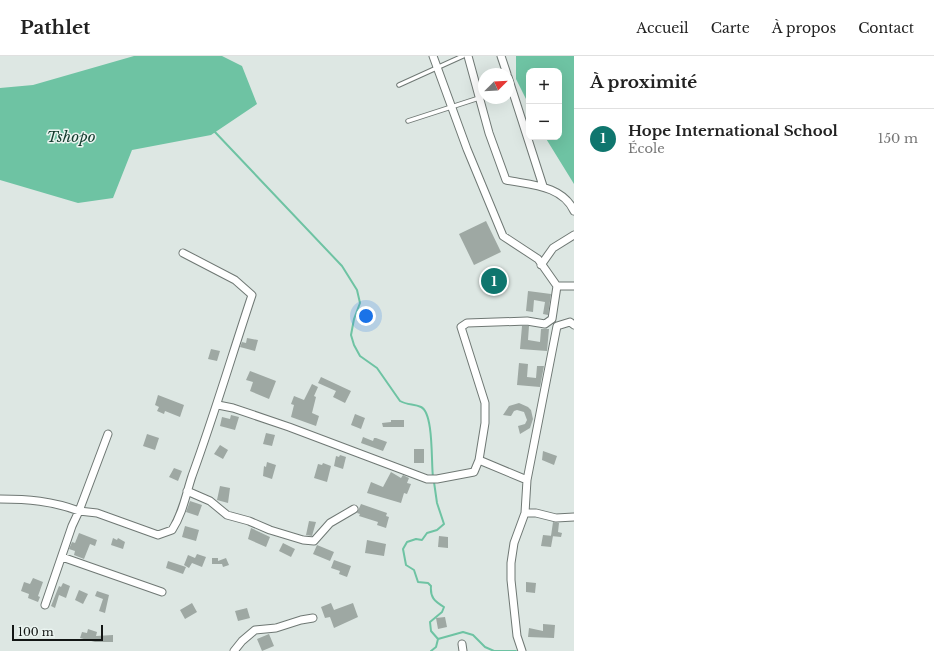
<!DOCTYPE html>
<html lang="fr">
<meta charset="utf-8">
<style>
:root{--surface:#fff;--page:#f2f2f2;--text:#222;--muted:#767676;--line:#e0e0e0;--accent:#0f766e}
body{margin:0;font-family:"Libre Baskerville",serif;background:var(--page);color:var(--text)}
.controls{position:absolute;right:12px;top:12px;display:grid;overflow:hidden;border-radius:8px;box-shadow:0 4px 16px #0002}
.controls button{width:36px;height:36px;display:grid;place-items:center;padding:0;border:0;border-bottom:1px solid var(--line);background:var(--surface);color:var(--text);font:20px sans-serif}
.compass{position:absolute;left:478px;top:12px;width:36px;height:36px;border-radius:50%;background:var(--surface);box-shadow:0 4px 16px #0002;rotate:66deg}
.scale{position:absolute;left:12px;bottom:10px;width:91px;box-sizing:border-box;padding-left:4px;border:2px solid #121614;border-top:0;font-size:11px;line-height:14px;white-space:nowrap;color:#121614;-webkit-text-stroke:3px #eaf4f0;paint-order:stroke}
.you{position:absolute;left:366px;top:260px;width:14px;height:14px;margin:-10px;border:3px solid #fff;border-radius:50%;background:#1a73e8;box-shadow:0 0 0 6px #1a73e833}
.badge{display:grid;place-items:center;width:26px;height:26px;border-radius:50%;background:var(--accent);color:#fff;font-size:13px;font-weight:700}
.pin{position:absolute;translate:-50% -50%;border:2px solid #fff;box-shadow:0 1px 4px #0006}
.list{margin:0;padding:0;list-style:none}
h2{display:flex;justify-content:space-between;align-items:center;height:52px;margin:0;padding:0 16px;font-size:17px}
h2 small{font-size:13px;font-weight:400;color:var(--muted)}
.list li{display:grid;grid-template-columns:26px 1fr auto;gap:12px;align-items:center;box-sizing:border-box;height:60px;padding:0 16px;border-top:1px solid var(--line)}
.list b{display:block;font-size:15px;white-space:nowrap}
.list p{margin:0;font-size:13px;white-space:nowrap;color:var(--muted)}
.list em{font-size:13px;font-style:normal;color:var(--muted)}
.map{position:relative;flex:none;width:574px;height:595px;overflow:hidden}
header{display:flex;align-items:center;gap:24px;box-sizing:border-box;height:56px;padding:0 20px;background:var(--surface);border-bottom:1px solid var(--line)}
header strong{font-size:19px}
nav{display:flex;gap:22px;margin-inline-start:auto;font-size:14px}
main{display:flex}
aside{flex:1;background:var(--surface)}
.map>svg:first-child{display:block}
</style>
<header>
<strong>Pathlet</strong>
<nav><a>Accueil</a><a>Carte</a><a>À propos</a><a>Contact</a></nav>
</header>
<main>
<div class="map">
<svg width="574" height="595" viewBox="0 0 574 595">
<rect width="100%" height="100%" fill="#dde7e3"/>
<!-- water -->
<path fill="#6ec3a3" d="M134 0H222L242 10 257 48 211 79 132 94 113 142 78 147 0 124V32L33 29Z
M516 0H574V128L545 81H559V15H529V49L516 23Z"/>
<g fill="none" stroke-linecap="round" stroke-linejoin="round">
<!-- stream -->
<path stroke="#6ec3a3" stroke-width="2" d="M214 75 342 210 357 234 360 247 354 263 351 279 354 289 360 300 377 312 400 345C407 349 414 348 421 351 434 357 431 408 433 421
M438 583 463 576 473 579 485 591 494 595H516
M431 595 436 591 438 583 431 575 430 566 442 556 444 551C434 545 430 541 431 530L428 527 418 526 414 514 406 509 403 493 407 486 416 483 422 484 427 477 437 474 444 468 437 447 434 426"/>
</g>
<!-- building -->
<path fill="#9ea8a3" d="M486 165 501 196 474 209 459 178Z
M528 235 551 238 548 259 543 258 545 246 534 244 533 256 526 255Z
M522 270H529L528 284 540 286 541 273H549L547 295 520 293Z
M247 282 258 284 255 295 240 291 242 286 246 287Z
M211 293 220 295 217 305 208 303Z
M519 307 528 308 527 321 536 322 537 310H544L540 331 517 329Z
M250 315 276 325 269 343 250 335 253 326 246 324Z
M321 321 351 335 345 347 333 341 336 335 318 327Z
M312 328 318 331 314 340 316 341 312 357 319 360 316 370 291 361 294 349 291 348 294 340 304 344Z
M158 339 184 349 180 361 165 355 164 358 157 355 159 351 155 349Z
M519 347 528 351 531 354 533 363 530 372 520 378 518 370 525 368 527 364 524 356 517 354 514 355 511 360 503 359 509 350Z
M355 358 365 362 361 373 351 369Z
M231 359 239 361 235 374 220 370 222 361 230 363Z
M391 364H404V371H383L382 367 391 366Z
M266 377 275 379 272 390 263 388Z
M147 378 159 382 155 394 143 390Z
M363 381 373 385 374 382H376L387 386 383 395 361 387Z
M220 389 228 394 223 403 214 398Z
M414 393H424V407H414Z
M543 395 557 400 554 409 542 404Z
M340 399 346 401 343 413 334 410 336 400 339 401Z
M267 406 276 409 272 423 263 420 264 410 266 411Z
M323 407 331 410 327 426 314 422 318 408 322 409Z
M174 412 182 415 178 425 169 421Z
M391 416 401 422 403 419 409 422 407 427 411 428 407 438 404 437 401 447 367 437 371 426 383 431Z
M220 430 230 432 228 447 217 444Z
M190 445 202 449 198 460 186 456Z
M361 448 387 457 386 460 389 461 386 472 377 469 378 466 359 460 360 458 357 457Z
M309 465 316 466 312 480 306 479Z
M553 466 559 467 558 476 562 477 561 481 551 480Z
M185 470 199 474 196 485 182 481Z
M251 472 270 481 266 491 248 483Z
M79 477 97 484 95 490 90 488 84 503 74 499 75 495 69 493 72 486 75 487Z
M543 479 553 480 551 491 541 490Z
M439 480 448 481V492L438 491Z
M113 482 117 484 118 482 125 486 123 493 111 489Z
M367 484 386 488 384 500 365 497Z
M283 487 295 493 291 501 279 495Z
M317 489 334 496 330 505 313 498Z
M197 498 206 501 202 511 192 507 189 512 184 509 188 499 195 502Z
M212 502H218V505L226 502 229 509 223 511 222 508H212Z
M334 504 351 510 347 521 339 518 340 515 331 512Z
M168 505 186 511 183 518 166 512Z
M33 522 43 526 38 540 40 541 38 546 28 542 29 538 21 535 24 526 30 528Z
M526 526 536 527 535 537 526 536Z
M63 527 70 530 66 542 59 539 55 552 51 550 59 530 61 531Z
M79 534 88 538 83 548 75 544Z
M97 535 109 539 105 557 99 555 103 543 95 540Z
M192 547 197 556 185 563 180 554Z
M331 547 334 554 353 547 358 561 334 572 330 561 325 562 321 551Z
M247 552 250 562 238 565 235 555Z
M445 561 447 571 438 573 436 562Z
M543 568 555 569 554 582 528 581 529 572 543 575Z
M88 573 97 576 96 580 113 579V586H95L80 582 82 576 87 577Z
M269 578 274 590 262 595 257 583Z"/>
<g fill="none" stroke-linecap="round" stroke-linejoin="round">
<!-- service casing -->
<g stroke="#6f7874" stroke-width="5.5">
<path id="service" d="M399 29 463 0
M408 65 479 42"/>
</g>
<!-- minor casing -->
<g stroke="#6f7874" stroke-width="9">
<path id="minor" d="M433 0 467 93 503 180 538 203 557 230 552 263 545 268 527 265 467 267 461 271 485 347V367L479 404
M468 0 489 77 506 124C530 129 562 129 574 155
M501 0 507 18
M508 21 543 130
M541 209 553 192 574 179
M557 230H574
M218 349 233 352 289 371 427 423H437L474 416 479 404 527 424 525 457 514 487 511 507V524L517 580 522 595
M527 424 557 270 570 266 574 269
M187 435 210 445 227 459 249 465 270 474 303 484 314 485 330 467 354 453
M0 443C28 443 52 445 79 455L108 378
M525 457H536L556 462 574 461
M62 501 162 536
M45 549 72 470 79 455 97 457 158 479 172 474C183 457 186 438 192 420 214 360 232 299 252 239L235 224 183 197
M462 588 463 595
M234 595 242 585 255 574 276 572 301 564 313 562"/>
</g>
<!-- service -->
<use href="#service" stroke="#fff" stroke-width="3.5"/>
<!-- minor -->
<use href="#minor" stroke="#fff" stroke-width="7"/>
</g>
<g text-anchor="middle" stroke-width="3" stroke-linejoin="round" paint-order="stroke">
<!-- water labels -->
<g font-size="15" font-style="italic" fill="#163d2f" stroke="#eaf4f0">
<text x="71" y="86">Tshopo</text>
</g>
</g>
</svg>
<div class="controls">
<button>+</button>
<button>−</button>
</div>
<svg class="compass" viewBox="-18 -18 36 36"><path d="M0-13l5 13h-10z" fill="#e53935"/><path d="M0 13l5-13h-10z" fill="#767676"/></svg>
<div class="scale">100 m</div>
<div class="you"></div>
<div class="pin badge" style="left:494px;top:225px">1</div>
</div>
<aside>
<h2>À proximité<small></small></h2>
<ul class="list">
<li><span class="badge">1</span><div><b>Hope International School</b><p>École</p></div><em>150 m</em></li>
</ul>
</aside>
</main>
